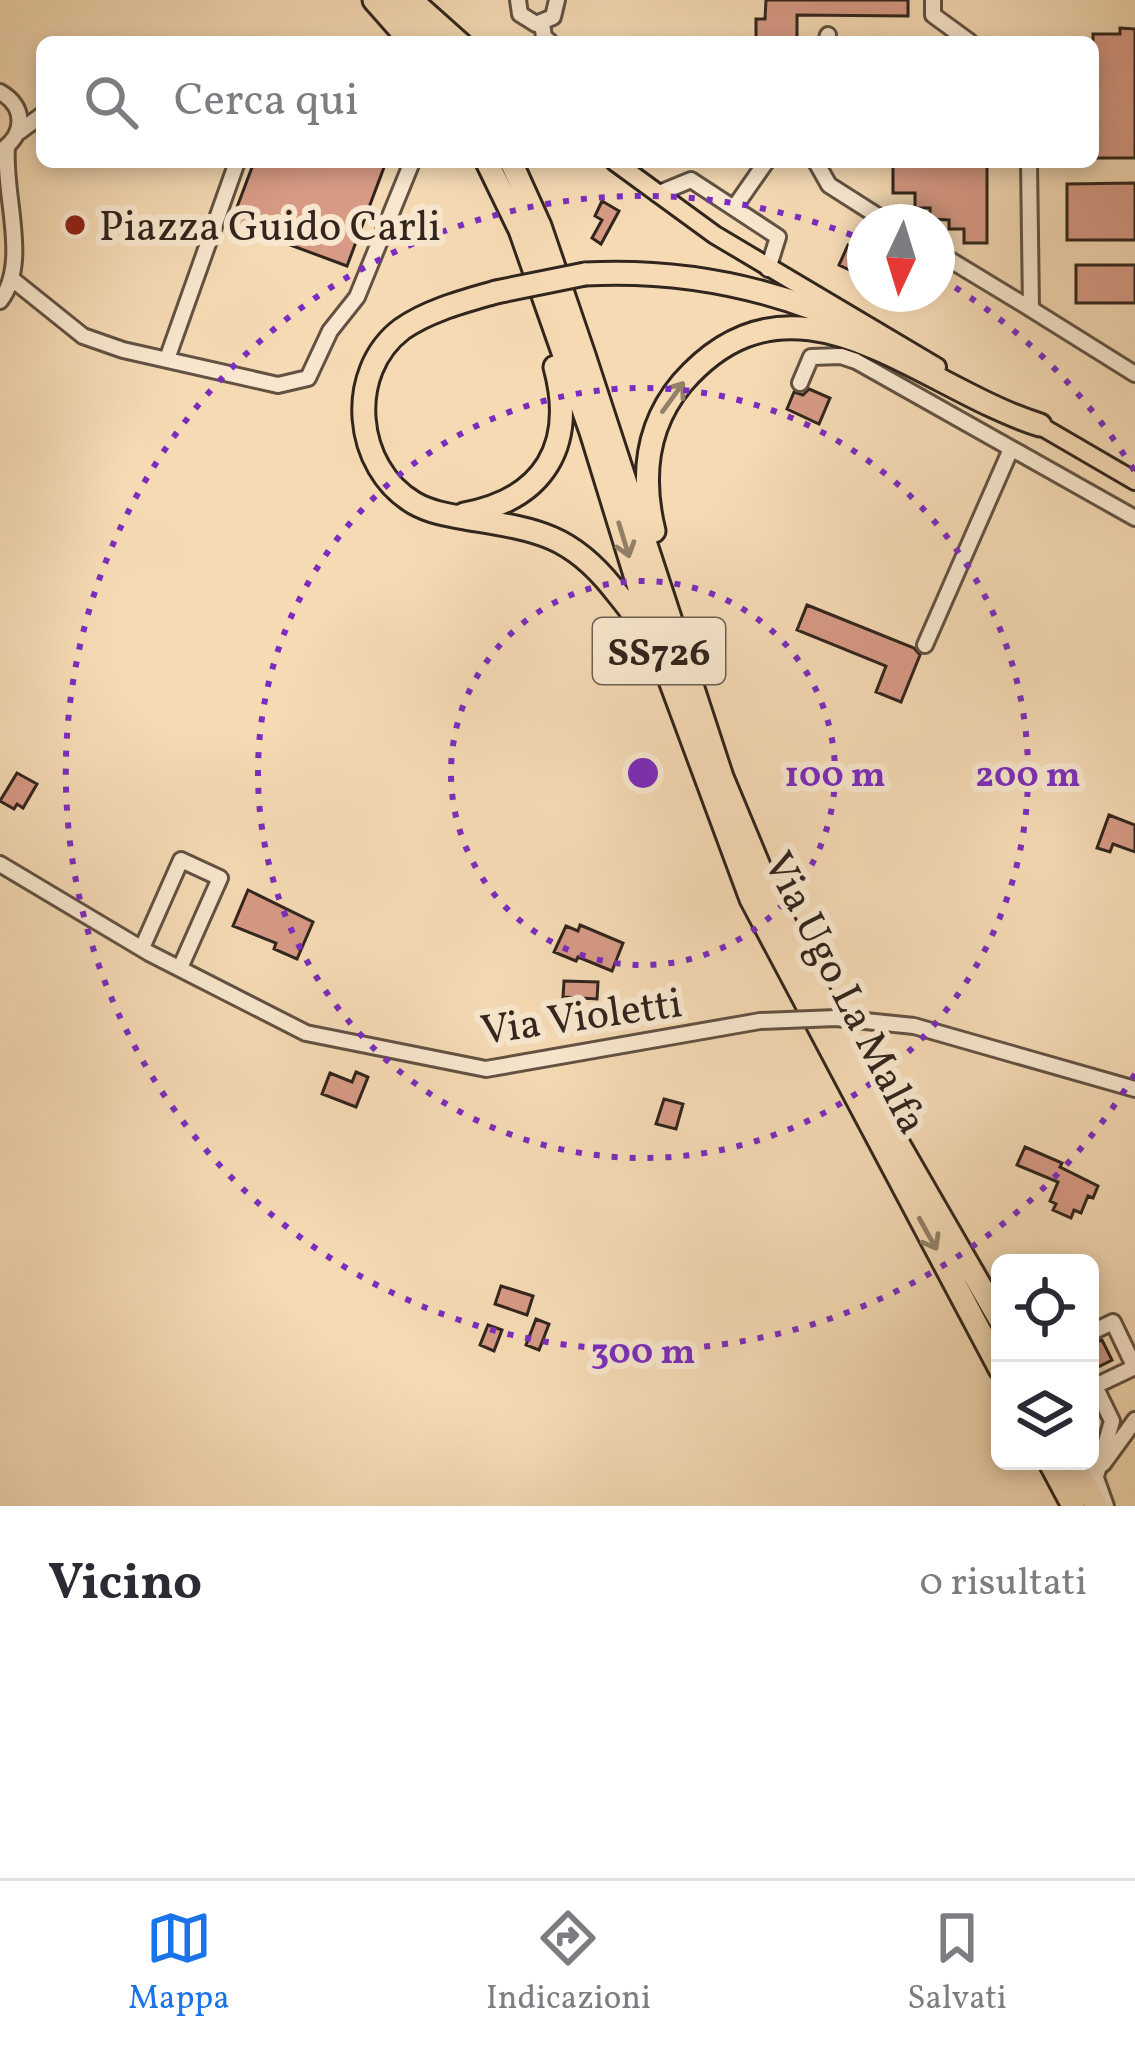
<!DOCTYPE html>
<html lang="it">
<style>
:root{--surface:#fff;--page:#f2f2f3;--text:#2b2b33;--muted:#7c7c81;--line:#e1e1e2;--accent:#1a73e8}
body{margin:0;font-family:Vollkorn,serif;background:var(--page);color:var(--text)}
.controls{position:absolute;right:36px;bottom:36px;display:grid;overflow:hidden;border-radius:18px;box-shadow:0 6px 18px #0003}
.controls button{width:108px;height:108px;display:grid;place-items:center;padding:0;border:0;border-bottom:3px solid var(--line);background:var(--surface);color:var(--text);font:60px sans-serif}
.compass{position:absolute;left:847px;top:204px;width:108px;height:108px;border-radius:50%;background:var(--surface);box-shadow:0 6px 18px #0003;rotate:184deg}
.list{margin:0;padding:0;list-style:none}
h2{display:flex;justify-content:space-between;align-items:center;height:156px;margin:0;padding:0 48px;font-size:51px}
h2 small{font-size:39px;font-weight:400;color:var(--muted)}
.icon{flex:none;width:66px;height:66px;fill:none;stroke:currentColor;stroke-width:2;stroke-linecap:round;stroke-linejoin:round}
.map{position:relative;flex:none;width:1135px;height:1506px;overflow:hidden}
.search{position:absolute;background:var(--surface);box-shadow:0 6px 18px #0003;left:36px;right:36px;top:36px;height:132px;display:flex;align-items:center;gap:30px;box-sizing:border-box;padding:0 42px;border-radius:18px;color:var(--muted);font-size:45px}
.sheet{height:372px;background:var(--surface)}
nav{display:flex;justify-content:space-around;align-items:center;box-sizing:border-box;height:168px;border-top:3px solid var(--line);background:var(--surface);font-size:33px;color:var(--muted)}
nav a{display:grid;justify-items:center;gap:6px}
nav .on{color:var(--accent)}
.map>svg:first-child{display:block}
</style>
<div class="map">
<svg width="1135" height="1506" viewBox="0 0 1135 1506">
<rect width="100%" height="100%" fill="#f5dab4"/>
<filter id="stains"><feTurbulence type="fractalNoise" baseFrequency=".00167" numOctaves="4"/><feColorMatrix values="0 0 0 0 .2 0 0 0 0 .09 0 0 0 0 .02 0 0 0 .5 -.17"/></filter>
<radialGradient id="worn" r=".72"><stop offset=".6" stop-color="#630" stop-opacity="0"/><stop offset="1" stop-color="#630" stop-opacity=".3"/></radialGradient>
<!-- building -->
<path fill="#d79a85" stroke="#31251d" stroke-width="3" d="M766 0H908V16L797 15V42H756V19H765Z
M1120 28 1135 29V158H1093V34H1120Z
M254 162H386L347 266 231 223Z
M893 162H987V243H964V229H949V220L930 219V208H915V193H893Z
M1135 183V240H1067V184Z
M602 201 619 211 601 244 592 238 602 220 595 216Z
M848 245 865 253 858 274 839 265Z
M1076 265H1135V303H1076Z
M809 389 830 398 819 424 787 409 794 392 803 395Z
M807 605 914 648 920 655 901 702 876 692 886 666 797 630Z
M17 773 37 784 23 808 17 804 14 809 0 801Z
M1109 815 1135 825V852L1113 844 1110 852 1097 848Z
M248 890 313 922 297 959 274 949 276 943 233 926Z
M580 925 623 943 612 971 578 957 576 961 554 952 566 926 578 931Z
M564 981 598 982 597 999 563 997Z
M356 1072 368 1077 356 1107 322 1094 330 1073 352 1082Z
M664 1099 683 1104 676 1129 656 1124Z
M1025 1147 1062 1163 1060 1167 1098 1186 1093 1198 1088 1196 1081 1213 1074 1210 1071 1218 1053 1210 1056 1204 1050 1201 1058 1182 1017 1165Z
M501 1286 533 1296 527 1315 495 1304Z
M536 1319 549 1324 539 1350 526 1345Z
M488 1325 502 1330 494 1351 480 1345Z
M1102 1340 1112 1360 1090 1371V1344Z"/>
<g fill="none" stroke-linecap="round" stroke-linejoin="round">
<!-- minor casing -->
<g stroke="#625243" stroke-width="20">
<path id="minor" d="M518 0 520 14 536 24 553 17 557 0
M933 0V15L970 42
M542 23 544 37 550 42
M826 42 828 35
M0 92C27 107 25 136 0 151
M19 132 42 115
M816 162 829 185 887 222
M1029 162 1031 309 1135 374
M657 194 691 180 778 237 768 269
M736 205 766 162
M937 252 1031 309
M12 279 83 336 123 350 278 385 308 378 330 331 357 297 412 162
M0 301C30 263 3 195 7 148
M167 359 237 162
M800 383 811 357 841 356 856 361 1135 518
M925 645 1011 449
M0 864 149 953 306 1033 486 1069 760 1021
M142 948 181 860 220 878 180 968
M914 1026 1135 1089
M1090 1333 1113 1322 1135 1368
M1090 1384 1095 1386 1112 1421 1097 1473
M1095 1386 1135 1367
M1090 1461 1106 1506
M1103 1464 1135 1420"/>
</g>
<!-- major casing -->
<g stroke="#31251d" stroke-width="22">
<path id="major" d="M415 0 462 42
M615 162 715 235 937 367
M1032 421 1135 481"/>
</g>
<!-- highway casing -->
<g stroke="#31251d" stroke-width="27">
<path id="highway" d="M374 0 411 42
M398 0 435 42
M487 162 520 230 591 432 655 640 751 899 1000 1369
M511 162 540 226 584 355 722 777 774 902 868 1091 1000 1320
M585 274C681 269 771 287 857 327
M496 292C465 301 429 310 402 329 345 372 354 468 414 503 433 514 455 516 476 520 538 530 571 536 612 587 624 602 636 615 643 633
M464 514C545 499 576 445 555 367
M654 531C641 478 646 426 682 383 795 253 920 388 1040 425
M1049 1461 1073 1506
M1073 1461 1096 1506"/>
</g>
<!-- minor -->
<use href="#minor" stroke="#f8e7ce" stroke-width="14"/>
<!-- major -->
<use href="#major" stroke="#f5dab4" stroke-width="16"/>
<!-- highway -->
<use href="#highway" stroke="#f5dab4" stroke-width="21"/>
<!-- minor-bridge casing -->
<g stroke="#625243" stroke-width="20" stroke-linecap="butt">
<path id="minor-bridge" d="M760 1021 836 1018 914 1026"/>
</g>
<!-- highway-bridge casing -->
<g stroke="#31251d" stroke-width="27" stroke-linecap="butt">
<path id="highway-bridge" d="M496 292 585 274"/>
</g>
<!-- minor-bridge -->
<use href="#minor-bridge" stroke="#f8e7ce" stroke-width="14"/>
<!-- highway-bridge -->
<use href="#highway-bridge" stroke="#f5dab4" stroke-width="21"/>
</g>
<!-- one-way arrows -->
<defs><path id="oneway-shaft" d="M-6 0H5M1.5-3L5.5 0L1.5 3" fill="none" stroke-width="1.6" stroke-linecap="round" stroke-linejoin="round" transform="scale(3)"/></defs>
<g stroke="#938068">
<use href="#oneway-shaft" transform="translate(673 397) rotate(-54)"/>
<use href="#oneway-shaft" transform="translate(624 540) rotate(73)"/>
<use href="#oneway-shaft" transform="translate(928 1234) rotate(61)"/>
</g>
<!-- distance rings -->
<g fill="none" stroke="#7b2cbf" stroke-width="6" stroke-dasharray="6 12">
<circle cx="643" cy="773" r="192"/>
<circle cx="643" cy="773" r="385"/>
<path d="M1135 1074A577 577 0 1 1 864 240M940 278A577 577 0 0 1 1135 472"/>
</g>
<!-- markers -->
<circle fill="#8f2418" stroke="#f8e7ce" stroke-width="4.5" cx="75" cy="225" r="12"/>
<g text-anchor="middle" stroke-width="12" stroke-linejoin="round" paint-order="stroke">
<!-- shield labels -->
<rect fill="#f8e7ce" stroke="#6d5f52" stroke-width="3" x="593" y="618" width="132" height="66" rx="9"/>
<g font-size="39" font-weight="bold" fill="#31251d">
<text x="659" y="665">SS726</text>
</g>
<!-- poi labels -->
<g font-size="42" fill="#31251d" stroke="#f8e7ce" text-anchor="start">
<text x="99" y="240">Piazza Guido Carli</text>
</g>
<!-- street labels -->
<g font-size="42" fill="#31251d" stroke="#f8e7ce">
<text transform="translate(847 992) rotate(63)" y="15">Via Ugo La Malfa</text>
<text transform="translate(581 1015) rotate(-8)" y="15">Via Violetti</text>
</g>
</g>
<circle cx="643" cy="773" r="18" fill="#7b2cbf" stroke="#f8e7ce" stroke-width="6"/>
<g font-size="36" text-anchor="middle" font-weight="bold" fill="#7b2cbf" stroke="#f8e7ce" stroke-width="12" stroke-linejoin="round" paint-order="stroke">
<text x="835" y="786">100 m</text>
<text x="1028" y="786">200 m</text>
<text x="643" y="1363">300 m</text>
</g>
<rect width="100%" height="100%" filter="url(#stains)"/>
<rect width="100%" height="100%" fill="url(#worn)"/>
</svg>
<div class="controls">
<button><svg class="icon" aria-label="locate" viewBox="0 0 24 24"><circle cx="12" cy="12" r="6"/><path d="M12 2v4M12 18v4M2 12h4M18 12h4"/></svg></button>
<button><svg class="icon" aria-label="layers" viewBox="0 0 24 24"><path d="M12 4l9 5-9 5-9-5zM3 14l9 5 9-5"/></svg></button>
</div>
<svg class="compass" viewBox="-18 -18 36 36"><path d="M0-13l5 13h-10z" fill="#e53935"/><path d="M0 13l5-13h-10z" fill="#7c7c81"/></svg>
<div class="search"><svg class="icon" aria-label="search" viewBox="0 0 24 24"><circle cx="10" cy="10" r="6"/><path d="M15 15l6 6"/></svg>Cerca qui</div>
</div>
<section class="sheet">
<h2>Vicino<small>0 risultati</small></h2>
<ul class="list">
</ul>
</section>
<nav>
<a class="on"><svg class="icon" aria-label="map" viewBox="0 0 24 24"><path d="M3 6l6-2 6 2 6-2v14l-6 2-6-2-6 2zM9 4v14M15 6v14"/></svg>Mappa</a>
<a><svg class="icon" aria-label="directions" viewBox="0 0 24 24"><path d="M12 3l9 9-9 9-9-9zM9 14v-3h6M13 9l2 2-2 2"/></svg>Indicazioni</a>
<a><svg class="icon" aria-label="saved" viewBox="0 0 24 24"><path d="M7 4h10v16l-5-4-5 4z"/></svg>Salvati</a>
</nav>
